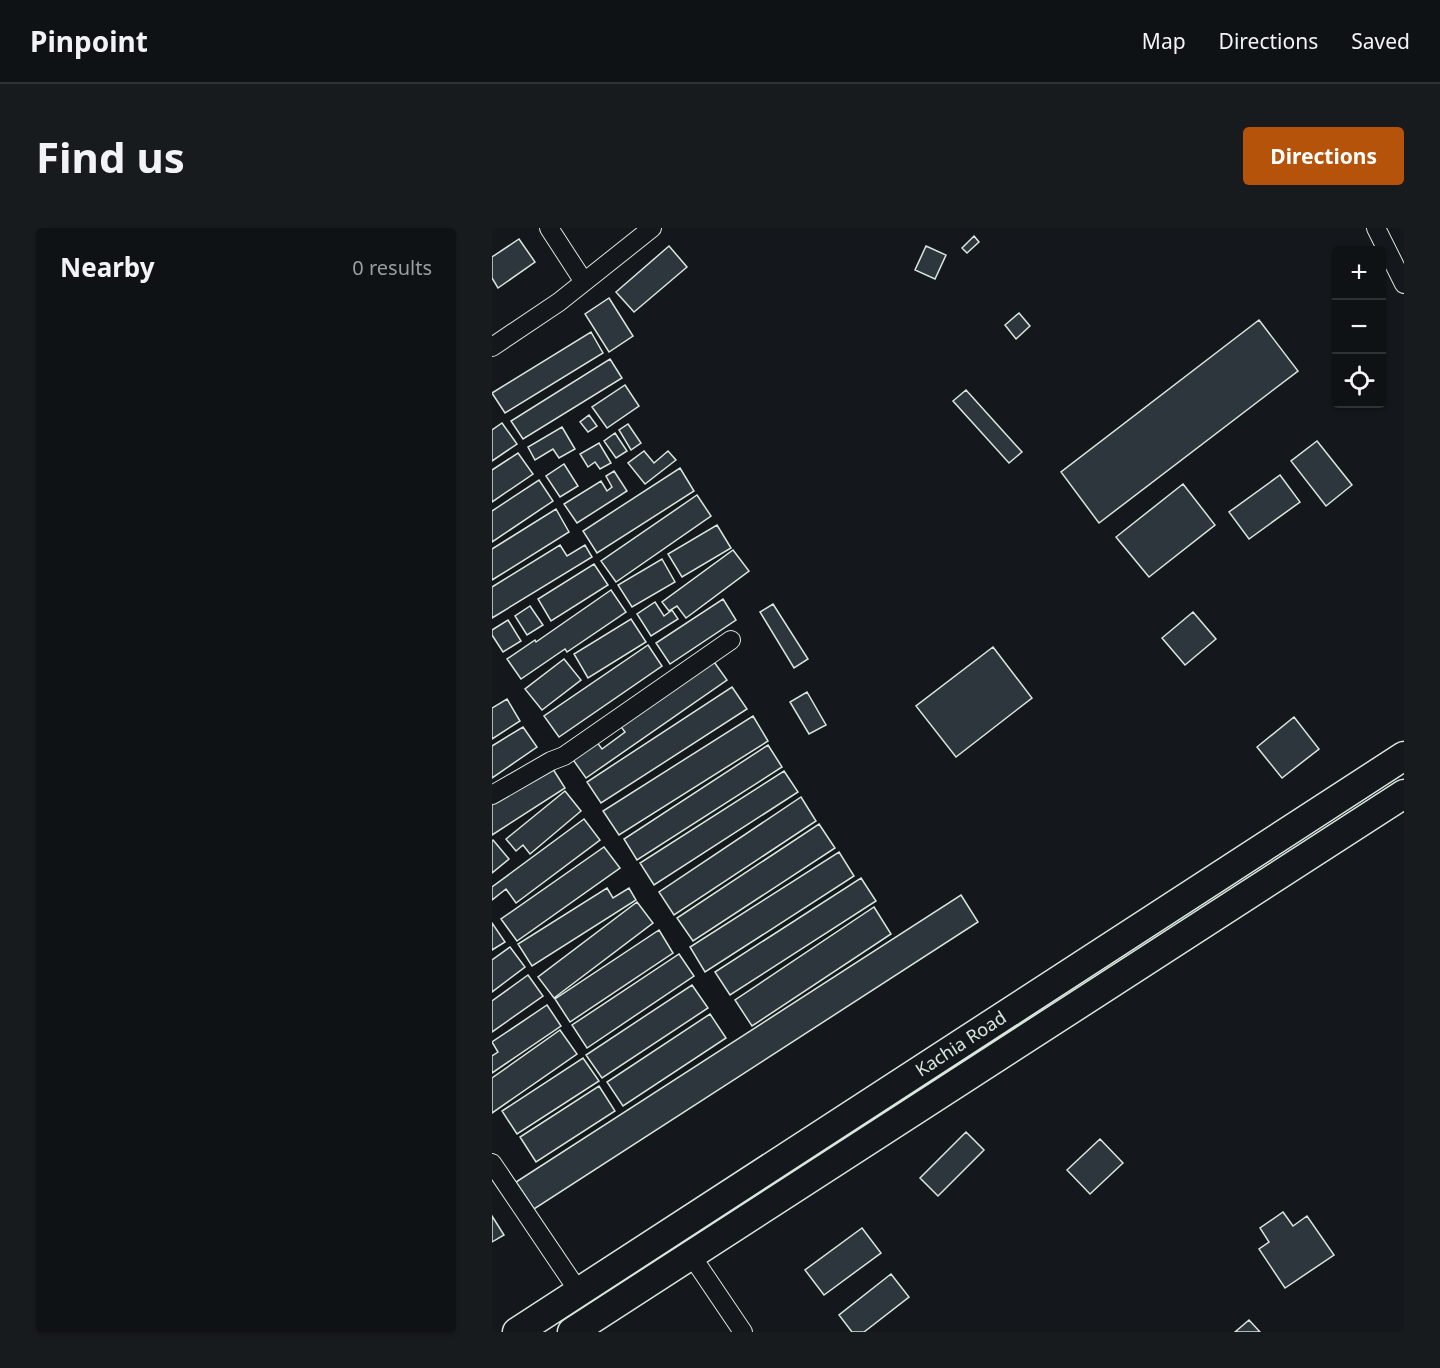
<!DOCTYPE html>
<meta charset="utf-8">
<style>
:root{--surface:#0f1215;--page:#181b1e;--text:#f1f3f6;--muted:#9b9ea0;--line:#2f3234;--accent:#b45309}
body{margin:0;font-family:"Noto Sans",sans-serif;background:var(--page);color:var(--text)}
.controls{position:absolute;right:18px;top:18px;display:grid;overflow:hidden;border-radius:6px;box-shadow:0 2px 4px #0004}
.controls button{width:54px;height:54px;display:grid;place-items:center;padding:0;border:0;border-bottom:2px solid var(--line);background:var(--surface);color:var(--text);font:30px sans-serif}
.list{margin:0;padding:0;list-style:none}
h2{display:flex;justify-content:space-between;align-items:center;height:78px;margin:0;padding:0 24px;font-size:26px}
h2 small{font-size:20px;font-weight:400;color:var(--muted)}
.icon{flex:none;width:33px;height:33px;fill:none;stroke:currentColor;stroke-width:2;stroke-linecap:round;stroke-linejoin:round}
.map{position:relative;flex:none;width:912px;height:1104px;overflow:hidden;border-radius:6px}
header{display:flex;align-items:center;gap:36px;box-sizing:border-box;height:84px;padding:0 30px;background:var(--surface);border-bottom:2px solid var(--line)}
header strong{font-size:28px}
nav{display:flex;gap:33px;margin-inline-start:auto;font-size:21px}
.intro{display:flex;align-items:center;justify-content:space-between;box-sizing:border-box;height:144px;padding:0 36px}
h1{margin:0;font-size:42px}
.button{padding:15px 27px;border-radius:6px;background:var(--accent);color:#fff;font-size:21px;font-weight:700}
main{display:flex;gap:36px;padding:0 36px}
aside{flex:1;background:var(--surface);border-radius:6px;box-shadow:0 2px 4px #0004}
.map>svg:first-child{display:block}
</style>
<header>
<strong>Pinpoint</strong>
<nav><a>Map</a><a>Directions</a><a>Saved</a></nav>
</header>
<div class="intro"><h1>Find us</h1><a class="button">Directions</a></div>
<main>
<aside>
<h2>Nearby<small>0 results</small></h2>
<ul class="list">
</ul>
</aside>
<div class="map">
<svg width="912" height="1104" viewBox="0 0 912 1104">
<rect width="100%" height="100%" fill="#14181c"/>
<!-- building -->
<path fill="#2c363c" stroke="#d8e6dc" stroke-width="1.5" d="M482 8 487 14 475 25 470 20Z
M27 11 43 34 6 60 0 50V29Z
M177 18 195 39 142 84 124 64Z
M434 18 454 27 443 51 423 42Z
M117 70 141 108 117 124 93 86Z
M527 85 538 98 524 111 513 97Z
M767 92 806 143 607 295 569 244Z
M99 104 111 125 13 185 0 165Z
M118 131 130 150 31 211 19 193Z
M133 157 147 178 115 200 100 179Z
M474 162 530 224 517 235 461 173Z
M97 187 105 198 96 204 88 194Z
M10 195 25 216 0 233V202Z
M136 196 149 215 139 222 127 202Z
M70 199 83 221 67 230 61 221 43 232 36 219Z
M123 205 135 223 124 230 112 213Z
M825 213 860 257 834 278 799 233Z
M107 215 119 235 108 241 103 234 96 239 88 226Z
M152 223 162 235 176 223 184 232 153 256 136 235Z
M26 225 41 246 0 274V242Z
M72 236 86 258 68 269 54 248Z
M188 240 202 263 105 325 91 303Z
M122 243 135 263 85 295 72 276 109 253 115 263 120 259 114 248Z
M788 247 808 274 757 311 737 284Z
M47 252 61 273 0 314V283Z
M691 256 723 297 657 349 624 309Z
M205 267 219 288 124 354 109 333Z
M64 281 77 304 0 352V321Z
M225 297 239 320 190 349 176 326Z
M68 317 75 328 93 317 100 329 0 390V359Z
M241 322 257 343 194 390 185 378 177 383 170 374Z
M170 331 183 354 140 379 126 357Z
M102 336 116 357 59 393 46 371Z
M119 362 134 384 75 424 73 421 29 451 15 431 43 412 44 414Z
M231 371 244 392 178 436 164 415Z
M163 374 172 388 180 382 186 391 159 408 145 386Z
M281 376 316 431 302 440 268 384Z
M38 378 51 397 35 407 23 388Z
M701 384 724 411 693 437 670 410Z
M139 391 154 414 96 450 82 426Z
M16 392 29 413 11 424 0 407V402Z
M156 417 170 438 67 509 52 488Z
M501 419 540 470 464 529 424 478Z
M72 431 89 452 50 482 33 461Z
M220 431 235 452 94 550 77 526 101 509 110 521 133 504 127 496Z
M240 459 255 481 109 575 95 554Z
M315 464 334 497 317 506 298 474Z
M15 471 28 493 0 511V480Z
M261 488 276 513 127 607 111 583Z
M802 489 827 521 790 550 765 519Z
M31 499 45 519 0 550V518Z
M276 517 290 539 145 632 132 611Z
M59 538 73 560 0 607V575Z
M292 543 306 564 162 657 148 635Z
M73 563 89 583 38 626 31 617 24 623 14 611Z
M309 569 324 593 182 687 167 664Z
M92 591 108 612 24 675 14 661 0 672V659Z
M327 596 343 620 201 713 185 690Z
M1 612 17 631 0 645V613Z
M112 619 128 640 25 713 9 691Z
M347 624 362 648 213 744 198 719Z
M369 650 384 673 238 767 223 744Z
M115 660 121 670 137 660 144 672 40 738 26 716Z
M469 667 486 694 42 981 24 954Z
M145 674 161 695 62 770 46 749Z
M382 679 399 706 260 798 243 772Z
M0 695 13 714 0 722Z
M167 702 181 725 78 794 63 771Z
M18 719 33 739 0 764V732Z
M187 726 202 748 95 820 80 797Z
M36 747 51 768 0 804V773Z
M200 757 216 780 110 850 94 827Z
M55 777 69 798 0 845V828L6 824 0 814Z
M218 786 234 810 131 878 115 854Z
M68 802 85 826 0 885V850Z
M91 830 107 853 25 906 10 883Z
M107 858 123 883 44 934 28 909Z
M474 904 492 922 446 968 428 950Z
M608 911 631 935 598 966 575 942Z
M791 984 801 998 815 988 842 1027 793 1060 767 1021 777 1014 768 1000Z
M0 988 12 1007 0 1014Z
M370 1000 389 1025 332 1067 313 1042Z
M399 1046 417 1069 372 1104H360L347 1087Z
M757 1092 768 1104H743Z"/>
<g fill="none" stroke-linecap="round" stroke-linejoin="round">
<!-- minor casing -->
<g stroke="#d8e6dc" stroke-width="20">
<path id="minor" d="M57 0 92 54
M884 0 912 56
M0 119 67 74 160 0
M0 567 59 533 72 528 239 412
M0 935 87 1064
M199 1027 251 1104"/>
</g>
<!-- trunk casing -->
<g stroke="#d8e6dc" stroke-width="31">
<path id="trunk" d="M25 1104 912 528
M80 1104 912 566"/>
</g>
<!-- minor -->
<use href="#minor" stroke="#14181c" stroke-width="18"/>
<!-- trunk -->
<use href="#trunk" stroke="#14181c" stroke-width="28"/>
</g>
<g text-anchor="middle" stroke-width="4.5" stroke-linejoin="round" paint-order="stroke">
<!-- street labels -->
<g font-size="18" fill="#d8e6dc" stroke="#14181c">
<text transform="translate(469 816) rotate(-33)" y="6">Kachia Road</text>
</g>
</g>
</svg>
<div class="controls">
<button>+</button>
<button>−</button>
<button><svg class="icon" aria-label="locate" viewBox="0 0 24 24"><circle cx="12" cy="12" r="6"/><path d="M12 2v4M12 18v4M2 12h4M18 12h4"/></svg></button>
</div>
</div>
</main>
